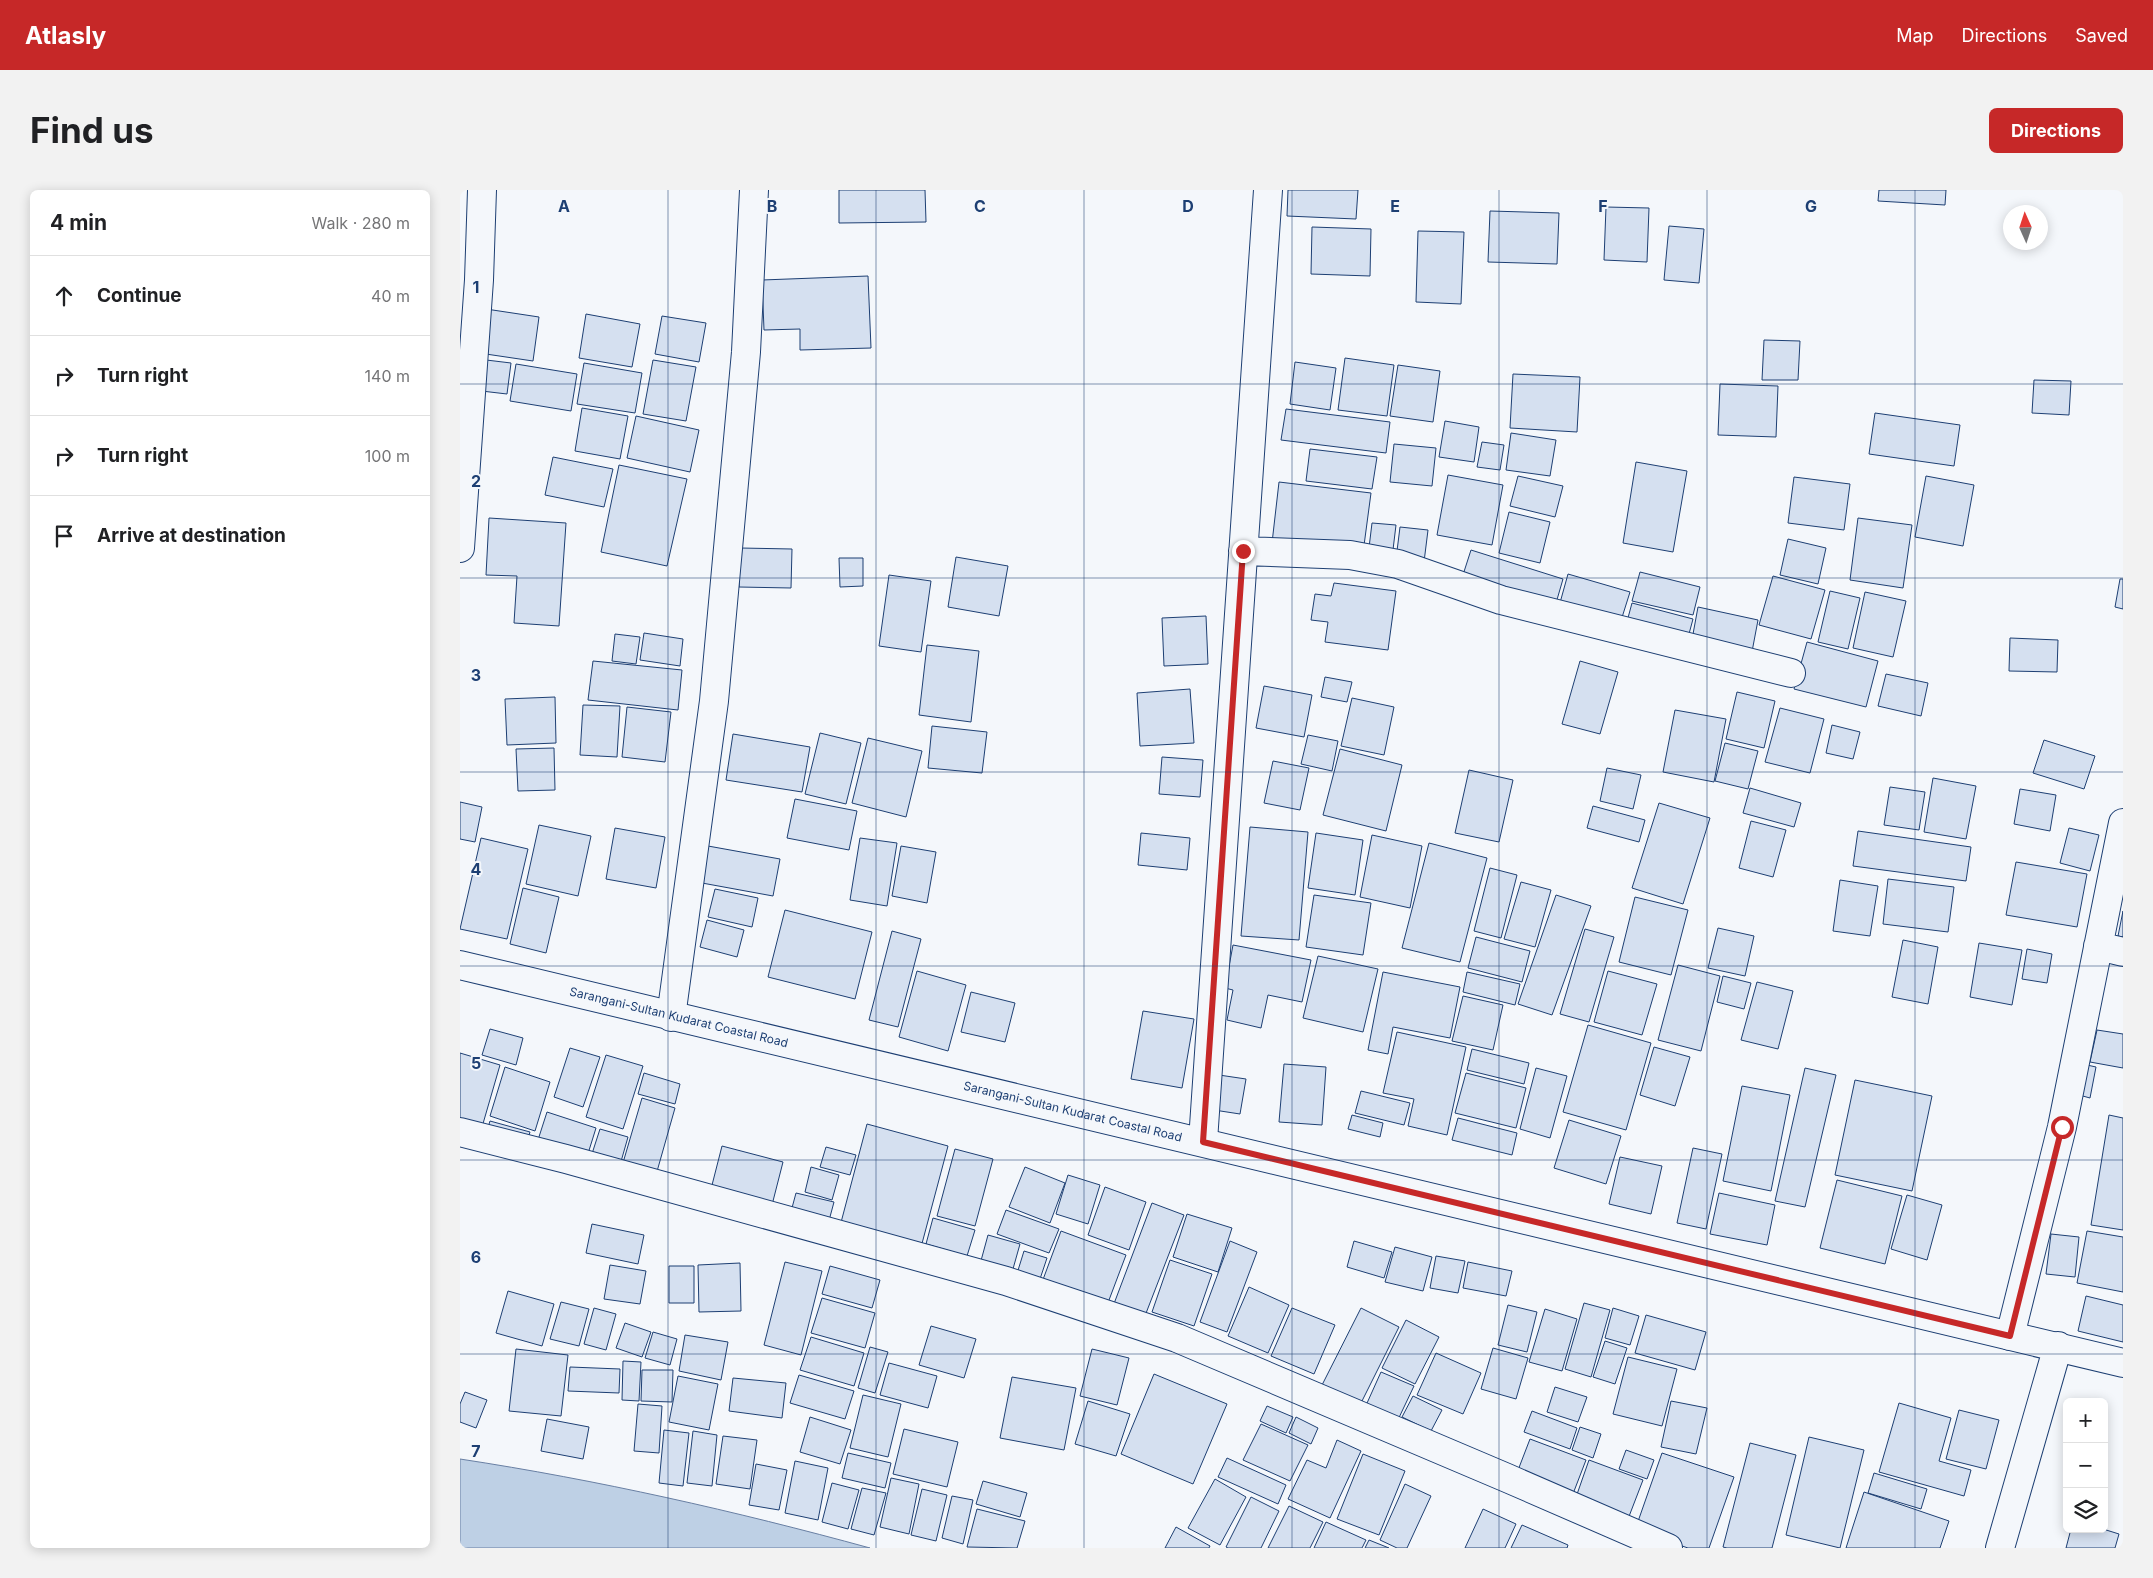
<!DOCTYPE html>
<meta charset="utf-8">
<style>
:root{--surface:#fff;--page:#f2f2f2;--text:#202124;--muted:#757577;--line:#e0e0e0;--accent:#c62828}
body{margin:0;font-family:Inter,sans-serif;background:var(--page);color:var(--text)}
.controls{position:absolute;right:15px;bottom:15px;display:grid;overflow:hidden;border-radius:8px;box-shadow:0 2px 12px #0003}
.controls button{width:45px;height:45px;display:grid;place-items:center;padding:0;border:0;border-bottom:1px solid var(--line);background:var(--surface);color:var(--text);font:25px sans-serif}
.compass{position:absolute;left:1543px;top:15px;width:45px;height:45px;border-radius:50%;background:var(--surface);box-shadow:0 2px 12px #0003;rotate:357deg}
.stop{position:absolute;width:15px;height:15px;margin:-11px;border:4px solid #c62828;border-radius:50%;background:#fff}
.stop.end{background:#c62828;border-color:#fff;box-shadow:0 1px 5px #0008}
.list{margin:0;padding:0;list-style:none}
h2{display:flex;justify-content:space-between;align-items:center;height:65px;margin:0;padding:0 20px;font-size:21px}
h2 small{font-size:16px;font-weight:400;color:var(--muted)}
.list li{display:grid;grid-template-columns:32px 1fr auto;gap:15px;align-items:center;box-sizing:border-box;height:80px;padding:0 20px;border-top:1px solid var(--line)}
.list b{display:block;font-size:19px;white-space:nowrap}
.list em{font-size:16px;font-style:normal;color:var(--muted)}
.icon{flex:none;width:28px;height:28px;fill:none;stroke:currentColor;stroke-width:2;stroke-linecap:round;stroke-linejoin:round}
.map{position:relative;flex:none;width:1663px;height:1358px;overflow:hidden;border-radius:8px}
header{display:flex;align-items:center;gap:30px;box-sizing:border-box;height:70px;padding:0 25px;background:var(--accent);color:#fff}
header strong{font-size:24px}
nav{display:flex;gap:28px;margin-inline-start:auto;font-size:18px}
.intro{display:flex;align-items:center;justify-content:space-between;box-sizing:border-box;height:120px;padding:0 30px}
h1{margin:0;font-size:35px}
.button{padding:12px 22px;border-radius:8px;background:var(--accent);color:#fff;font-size:18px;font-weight:700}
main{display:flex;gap:30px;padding:0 30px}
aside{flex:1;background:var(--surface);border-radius:8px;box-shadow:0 2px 12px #0003}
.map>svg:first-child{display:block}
</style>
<header>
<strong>Atlasly</strong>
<nav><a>Map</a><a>Directions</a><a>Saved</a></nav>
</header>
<div class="intro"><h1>Find us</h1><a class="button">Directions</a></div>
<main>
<aside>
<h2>4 min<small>Walk · 280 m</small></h2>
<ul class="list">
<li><svg class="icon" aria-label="ahead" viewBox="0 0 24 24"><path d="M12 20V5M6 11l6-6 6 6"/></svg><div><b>Continue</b></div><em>40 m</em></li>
<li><svg class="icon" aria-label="right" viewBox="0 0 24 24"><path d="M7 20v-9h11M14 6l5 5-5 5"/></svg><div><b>Turn right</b></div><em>140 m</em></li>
<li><svg class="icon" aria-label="right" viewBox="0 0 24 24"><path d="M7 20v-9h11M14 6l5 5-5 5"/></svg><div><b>Turn right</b></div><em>100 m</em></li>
<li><svg class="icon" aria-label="arrive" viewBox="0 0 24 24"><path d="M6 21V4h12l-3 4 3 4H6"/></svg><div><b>Arrive at destination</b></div></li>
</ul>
</aside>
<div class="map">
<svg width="1663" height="1358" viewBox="0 0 1663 1358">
<rect width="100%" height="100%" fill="#f4f7fb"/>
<!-- water -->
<path fill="#bed0e5" stroke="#687fa3" d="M0 1269C138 1290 275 1321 410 1358H0Z"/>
<!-- building -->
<path fill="#d5e0f0" stroke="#1d3f73" d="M379 0H465L466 32 379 33Z
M828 0H898L896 29 827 26Z
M1419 0H1486L1485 15 1418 11Z
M1146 17 1189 18 1187 72 1144 70Z
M1030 21 1099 23 1097 74 1028 72Z
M1209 36 1244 39 1239 93 1204 90Z
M852 37 911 39 910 86 851 84Z
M958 41 1004 42 1001 114 956 112Z
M408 86 411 158 340 160V139L304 140 302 90Z
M26 119 79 127 73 171 19 163Z
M126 124 180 134 172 177 119 168Z
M202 126 246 133 239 172 195 164Z
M1304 150 1340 151 1338 190H1302Z
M885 168 934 175 927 226 878 220Z
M18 169 51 173 47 204 13 200Z
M193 170 236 177 226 231 183 224Z
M835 172 876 178 870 220 830 214Z
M124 173 182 183 175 223 117 214Z
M56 174 117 184 111 221 50 211Z
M938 175 980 181 973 232 930 226Z
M1053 184 1120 187 1117 242 1050 238Z
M1574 190 1611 191 1609 225 1572 223Z
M1260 194 1318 196 1316 247 1258 245Z
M122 218 168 226 160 269 115 261Z
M826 219 930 232 926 263 821 250Z
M1415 223 1500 235 1494 276 1409 264Z
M176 226 239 240 230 282 167 268Z
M985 231 1019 237 1014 272 979 267Z
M1051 243 1096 250 1090 286 1046 280Z
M1022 252 1044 255 1040 280 1017 277Z
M934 254 976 258 972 296 930 292Z
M850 259 917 267 912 299 846 291Z
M93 267 153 279 144 317 85 305Z
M1176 272 1227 281 1213 362 1163 353Z
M159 275 227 289 207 376 141 362Z
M988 285 1043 295 1032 355 977 345Z
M1058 286 1103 296 1095 327 1050 316Z
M1466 286 1514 295 1503 356 1455 347Z
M1334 287 1390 294 1384 340 1328 333Z
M819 292 911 303 903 363 812 353Z
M1049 322 1090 332 1080 373 1039 363Z
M29 328 106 333 99 436 54 433 57 386 26 385Z
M1398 328 1452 335 1443 398 1390 390Z
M912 333 936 335 932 368 908 366Z
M940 337 968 340 964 372 936 369Z
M1328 349 1366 358 1358 394 1320 385Z
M280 358 332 359 331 398 279 397Z
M1011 360 1103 389 1094 420 1001 391Z
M496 367 548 376 539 426 488 417Z
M379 368H403V396L380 397Z
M1180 382 1240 397 1233 425 1172 411Z
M1108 384 1170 402 1159 437 1098 420Z
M429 385 471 391 461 462 419 456Z
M1313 386 1365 400 1351 449 1299 435Z
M1660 389H1663V419L1655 417Z
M874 393 936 401 928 460 865 452 868 432 851 430 855 404 871 406Z
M1370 401 1400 408 1388 459 1358 452Z
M1405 402 1446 411 1433 467 1393 458Z
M1172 413 1233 429 1226 455 1165 439Z
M1238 417 1298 430 1291 467 1231 455Z
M746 426 748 474 704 476 702 428Z
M184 443 223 449 220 476 180 470Z
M155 444 180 447 176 474 152 471Z
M1550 448 1598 450 1597 482 1549 481Z
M1347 452 1418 471 1406 517 1334 499Z
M467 455 519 461 511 532 459 525Z
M133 471 222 480 218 520 128 510Z
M1120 471 1158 482 1140 544 1102 534Z
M1426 484 1468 493 1461 526 1418 516Z
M865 487 892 492 887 512 861 507Z
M804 496 852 505 844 547 796 538Z
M730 499 734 553 680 556 677 503Z
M1277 502 1315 511 1304 558 1266 549Z
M95 507 96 553 47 555 45 509Z
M892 508 934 517 924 565 881 556Z
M123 515 160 516 157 567 120 565Z
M167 517 211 522 205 572 162 567Z
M1320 518 1364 529 1350 583 1305 572Z
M1215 520 1266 529 1254 592 1203 582Z
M1372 535 1400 542 1393 569 1366 563Z
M472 536 527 542 522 583 468 578Z
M360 543 401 553 386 614 345 604Z
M273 544 350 557 342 602 266 590Z
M848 545 878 551 872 581 841 574Z
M408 548 462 561 446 627 392 613Z
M1584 550 1635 566 1624 599 1573 583Z
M1265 553 1298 561 1288 599 1255 591Z
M94 558 95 600 58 601 56 559Z
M880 559 942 575 926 641 863 625Z
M702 567 743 570 740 607 699 604Z
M813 571 849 578 840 620 804 613Z
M1147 578 1181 585 1173 619 1140 611Z
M1009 580 1053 590 1039 652 995 643Z
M1473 588 1516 596 1506 649 1464 642Z
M1430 597 1465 602 1459 640 1424 635Z
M1290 598 1341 613 1334 637 1283 623Z
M1560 599 1596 605 1590 641 1554 634Z
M335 609 397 621 389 660 327 648Z
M0 612 22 617 15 652 0 649Z
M1199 613 1250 628 1223 714 1172 698Z
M1133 616 1185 630 1179 652 1127 638Z
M1291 631 1326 640 1313 687 1279 678Z
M79 635 131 646 118 706 66 694Z
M790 637 848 642 839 750 781 746Z
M155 638 205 647 196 698 146 689Z
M1609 638 1639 645 1630 681 1600 673Z
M1398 641 1511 657 1506 691 1393 676Z
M681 643 730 648 727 680 678 675Z
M856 643 903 650 895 705 848 698Z
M912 645 962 656 950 718 900 707Z
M21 648 68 659 47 749 0 739Z
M400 648 437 653 427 716 390 710Z
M969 653 1027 668 1000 772 942 758Z
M248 656 320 669 313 706 242 693Z
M441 656 476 662 467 713 432 706Z
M1556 672 1627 684 1617 737 1546 725Z
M1030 678 1057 685 1041 748 1014 741Z
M1428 689 1494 697 1488 742 1423 734Z
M1380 690 1418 696 1410 746 1373 741Z
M1061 692 1091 700 1075 757 1044 749Z
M63 698 99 707 86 763 50 754Z
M255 699 298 708 292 737 248 727Z
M854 705 911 713 903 765 846 757Z
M1096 705 1131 716 1092 825 1058 814Z
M1175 707 1228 720 1211 785 1159 772Z
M325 720 412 742 395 809 308 787Z
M1663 721V747L1658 746Z
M247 730 284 740 277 767 240 757Z
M1258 738 1294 746 1285 786 1248 778Z
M1125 739 1154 747 1129 832 1100 824Z
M432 741 461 749 438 837 409 830Z
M1016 747 1070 761 1062 792 1008 778Z
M1443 750 1478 757 1468 814 1432 807Z
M1519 753 1562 760 1552 815 1510 807Z
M773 755 851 770 842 812 808 805 801 838 767 830 773 800 765 798Z
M1567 759 1592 764 1587 793 1562 789Z
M858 766 918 779 903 842 843 828Z
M1218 775 1260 786 1241 861 1198 850Z
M457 781 506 795 488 861 439 847Z
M1148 781 1197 794 1182 845 1134 832Z
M923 782 1000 797 990 848 933 837 928 864 908 860Z
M1007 782 1060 794 1055 815 1003 802Z
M1263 786 1291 793 1284 819 1257 812Z
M1297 792 1333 801 1318 859 1281 850Z
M511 802 555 813 545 852 501 842Z
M1003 806 1043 815 1033 860 992 851Z
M683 821 734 829 722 898 671 889Z
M1128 835 1191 853 1166 940 1103 922Z
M30 839 63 848 56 875 22 865Z
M1637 840 1663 844V878L1630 872Z
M937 842 1006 857 987 945 948 936 954 909 923 903Z
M1194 857 1230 867 1215 916 1180 905Z
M110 858 140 867 123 917 94 907Z
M1012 859 1069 873 1064 894 1007 880Z
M0 863 40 875 20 944 0 939Z
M146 865 183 876 163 939 126 927Z
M1618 873 1636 877 1630 908 1612 903Z
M824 874 866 877 862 935 819 932Z
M45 877 90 892 75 941 30 926Z
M1076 878 1107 886 1090 948 1060 939Z
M1345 878 1376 885 1345 1017 1315 1011Z
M184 883 220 894 215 914 178 904Z
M1006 883 1066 898 1056 938 995 923Z
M759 885 786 889 780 924 754 920Z
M1395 890 1472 906 1452 1001 1375 985Z
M1282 896 1330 905 1311 1001 1263 991Z
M901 901 950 913 944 935 895 923Z
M182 908 215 918 194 992 160 983Z
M87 922 136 938 126 970 77 953Z
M892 925 923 933 920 947 888 939Z
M1649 925 1663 928V1040L1631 1035Z
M998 928 1057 943 1052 965 992 950Z
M1109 930 1161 946 1146 994 1094 978Z
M30 931 70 942 65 958 25 947Z
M407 934 488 956 460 1061 379 1040Z
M140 939 168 947 158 982 129 973Z
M262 956 323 972 312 1015 251 999Z
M366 957 396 965 390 985 360 977Z
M1233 958 1262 964 1246 1039 1217 1033Z
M495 959 533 969 515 1036 477 1026Z
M1160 967 1202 976 1191 1024 1149 1014Z
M351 977 379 985 372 1010 345 1002Z
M565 977 605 993 590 1033 549 1017Z
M608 985 640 995 628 1034 596 1024Z
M1377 990 1442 1006 1425 1074 1360 1058Z
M645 997 686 1012 669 1060 628 1045Z
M336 1003 374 1012 367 1038 329 1029Z
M1259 1003 1315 1015 1307 1055 1250 1044Z
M1447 1005 1482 1015 1467 1070 1431 1059Z
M692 1013 724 1025 683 1131 652 1119Z
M546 1020 599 1039 589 1063 537 1044Z
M727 1024 772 1038 758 1082 713 1067Z
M473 1028 515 1040 507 1066 466 1054Z
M132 1034 184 1045 178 1074 126 1063Z
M601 1041 666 1065 646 1118 581 1095Z
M1627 1041 1663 1047V1102L1617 1093Z
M1591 1044 1619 1047 1615 1087 1586 1084Z
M528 1045 560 1054 551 1086 519 1078Z
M770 1051 797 1062 767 1142 740 1132Z
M894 1051 932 1062 924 1088 887 1077Z
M935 1057 972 1067 963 1101 925 1092Z
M564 1061 587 1068 577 1098 555 1090Z
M976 1066 1005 1071 998 1103 970 1098Z
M710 1070 752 1084 734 1136 692 1122Z
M325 1072 362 1081 341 1165 304 1155Z
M1008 1072 1052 1081 1046 1106 1003 1098Z
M280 1073 281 1121 239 1122 238 1075Z
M150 1075 186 1081 180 1114 144 1109Z
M209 1076H234V1113H209Z
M370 1076 420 1090 412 1118 362 1104Z
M789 1097 829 1115 808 1163 768 1146Z
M48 1101 94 1114 82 1156 36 1143Z
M1626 1106 1663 1115V1152L1618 1141Z
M362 1108 415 1123 405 1158 351 1143Z
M101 1112 129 1119 119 1156 90 1149Z
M1124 1113 1150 1120 1131 1187 1105 1179Z
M1048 1115 1077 1122 1067 1162 1038 1155Z
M134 1118 156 1124 146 1160 124 1154Z
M832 1118 875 1135 854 1184 811 1166Z
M901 1118 939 1137 899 1217 860 1199Z
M1153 1118 1179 1126 1170 1155 1145 1148Z
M1085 1119 1117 1129 1102 1181 1069 1172Z
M1186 1125 1246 1142 1235 1180 1175 1163Z
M946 1130 979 1147 955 1194 922 1178Z
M165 1133 191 1142 182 1167 156 1158Z
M471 1136 516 1149 504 1188 459 1175Z
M193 1142 217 1149 210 1175 185 1168Z
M225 1145 268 1152 261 1190 219 1181Z
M351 1147 404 1163 394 1196 340 1180Z
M1145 1151 1167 1158 1155 1194 1133 1187Z
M410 1157 428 1162 415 1203 398 1198Z
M1033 1158 1068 1168 1056 1209 1021 1199Z
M56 1159 108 1165 101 1226 49 1221Z
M632 1159 669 1168 657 1215 620 1206Z
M976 1163 1021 1183 1003 1224 957 1205Z
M1168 1167 1217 1179 1202 1236 1153 1224Z
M163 1171 181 1172 179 1211 162 1210Z
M429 1173 477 1186 468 1218 420 1205Z
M110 1177 160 1179 159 1203 108 1201Z
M182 1180H213L212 1212 181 1211Z
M921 1182 954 1196 935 1236 903 1222Z
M694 1184 767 1214 733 1294 661 1264Z
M339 1185 394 1201 385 1229 330 1213Z
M218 1186 258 1194 249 1240 209 1232Z
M552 1187 616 1198 604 1260 540 1248Z
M273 1188 326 1193 322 1228 269 1221Z
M1095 1197 1127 1207 1118 1232 1087 1222Z
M5 1202 27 1210 16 1238 0 1232V1214Z
M403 1205 441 1214 428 1267 390 1258Z
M953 1206 982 1220 971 1241 942 1227Z
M628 1211 670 1224 656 1266 615 1254Z
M1211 1211 1247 1218 1236 1264 1201 1257Z
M1439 1213 1491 1228 1479 1271 1511 1280 1504 1306 1419 1282Z
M178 1214 202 1216 199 1263 174 1261Z
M807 1216 833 1227 826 1243 800 1231Z
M1499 1220 1539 1230 1526 1279 1486 1269Z
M1072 1221 1117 1238 1110 1259 1064 1242Z
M350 1227 391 1240 380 1274 340 1262Z
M836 1227 858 1238 851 1254 829 1243Z
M87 1229 129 1237 123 1269 81 1261Z
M801 1234 848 1255 830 1291 783 1270Z
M1120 1237 1141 1244 1133 1268 1112 1260Z
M444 1239 498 1252 487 1297 433 1284Z
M204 1240 229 1243 223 1296 199 1293Z
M233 1241 257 1245 252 1296 227 1293Z
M263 1246 297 1250 290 1299 256 1294Z
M1349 1247 1404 1260 1380 1358 1326 1345Z
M1070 1249 1126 1270 1111 1309 1055 1288Z
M877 1250 901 1261 870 1328 828 1309 847 1270 866 1278Z
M1290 1253 1336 1265 1312 1358H1267L1263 1357Z
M1166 1260 1194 1270 1187 1289 1159 1279Z
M388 1263 431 1273 425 1298 382 1288Z
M1202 1263 1274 1287 1249 1358H1228L1175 1340Z
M903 1264 945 1281 919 1345 877 1329Z
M767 1268 826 1295 818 1314 758 1287Z
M1129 1270 1183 1290 1168 1329 1115 1310Z
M335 1271 368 1278 358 1330 325 1323Z
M296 1274 327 1280 319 1320 289 1315Z
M1414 1283 1467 1299 1461 1319 1408 1303Z
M431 1288 459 1294 449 1344 420 1337Z
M755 1289 786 1307 760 1355 728 1338Z
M523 1291 567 1303 560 1327 516 1314Z
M372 1293 399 1300 388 1339 362 1332Z
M945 1294 971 1306 947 1358H937L920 1350Z
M402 1298 426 1303 414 1345 391 1339Z
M462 1299 487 1305 476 1351 451 1345Z
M1404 1302 1489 1331 1480 1358H1386Z
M492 1306 513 1310 503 1354 482 1348Z
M791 1307 819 1321 801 1358H768L766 1357Z
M829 1316 863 1332 850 1358H808Z
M517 1319 565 1331 557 1358 507 1357Z
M1023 1319 1056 1334 1045 1358H1005Z
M866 1332 906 1350 902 1358H854Z
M1062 1335 1108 1355 1107 1358H1051Z
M716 1337 750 1356 749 1358H705Z
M1611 1339H1643L1659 1344 1655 1358H1606Z
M909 1350 929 1358H905Z"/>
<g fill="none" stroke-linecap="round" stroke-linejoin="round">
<!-- street casing -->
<g stroke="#1d3f73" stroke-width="30">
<path id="street" d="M0 358 19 90 22 0
M783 361 890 365 938 374 1041 410 1331 483
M1638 756 1663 762
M211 827 254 511 286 162 294 0
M0 942 106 969 546 1091 717 1148 1047 1288 1208 1358
M743 951 808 0
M1550 1146 1602 937 1663 633
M1540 1358 1598 1156"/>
</g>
<!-- primary casing -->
<g stroke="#1d3f73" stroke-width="30">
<g id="primary">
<path id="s1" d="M0 775 1663 1173"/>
</g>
</g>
<!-- street -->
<use href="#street" stroke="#f4f7fb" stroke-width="28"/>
<!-- primary -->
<use href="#primary" stroke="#f4f7fb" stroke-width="28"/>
</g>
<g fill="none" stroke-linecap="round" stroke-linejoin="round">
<!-- route -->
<path stroke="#c62828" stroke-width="6" d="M783 361 743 952 1550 1146 1602 937"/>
</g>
<!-- grid -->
<path fill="none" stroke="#1d3f73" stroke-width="1" stroke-opacity="0.55" d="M208 0V1358M416 0V1358M624 0V1358M832 0V1358M1039 0V1358M1247 0V1358M1455 0V1358M0 194H1663M0 388H1663M0 582H1663M0 776H1663M0 970H1663M0 1164H1663"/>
<g text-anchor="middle" stroke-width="4" stroke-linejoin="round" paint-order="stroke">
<!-- street labels -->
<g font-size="12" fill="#1d3f73" stroke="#f4f7fb">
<text dy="4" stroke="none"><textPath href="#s1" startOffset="225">Sarangani-Sultan Kudarat Coastal Road</textPath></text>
<text dy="4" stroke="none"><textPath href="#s1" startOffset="630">Sarangani-Sultan Kudarat Coastal Road</textPath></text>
</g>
</g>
<g font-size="16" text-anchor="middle" font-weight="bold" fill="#1d3f73" stroke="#f4f7fb" stroke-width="4" stroke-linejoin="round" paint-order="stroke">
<text x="104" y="22">A</text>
<text x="312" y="22">B</text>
<text x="520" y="22">C</text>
<text x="728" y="22">D</text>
<text x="935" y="22">E</text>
<text x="1143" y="22">F</text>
<text x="1351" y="22">G</text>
<text x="16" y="103">1</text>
<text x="16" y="297">2</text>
<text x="16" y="491">3</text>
<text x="16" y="685">4</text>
<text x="16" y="879">5</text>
<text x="16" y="1073">6</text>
<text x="16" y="1267">7</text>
</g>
</svg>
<div class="controls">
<button>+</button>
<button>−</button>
<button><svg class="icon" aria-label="layers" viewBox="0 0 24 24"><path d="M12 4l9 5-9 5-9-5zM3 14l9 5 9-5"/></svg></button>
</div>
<svg class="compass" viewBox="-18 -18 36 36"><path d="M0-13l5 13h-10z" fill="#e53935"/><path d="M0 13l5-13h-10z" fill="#757577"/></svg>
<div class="stop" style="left:1602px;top:937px"></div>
<div class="stop end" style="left:783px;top:361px"></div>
</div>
</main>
